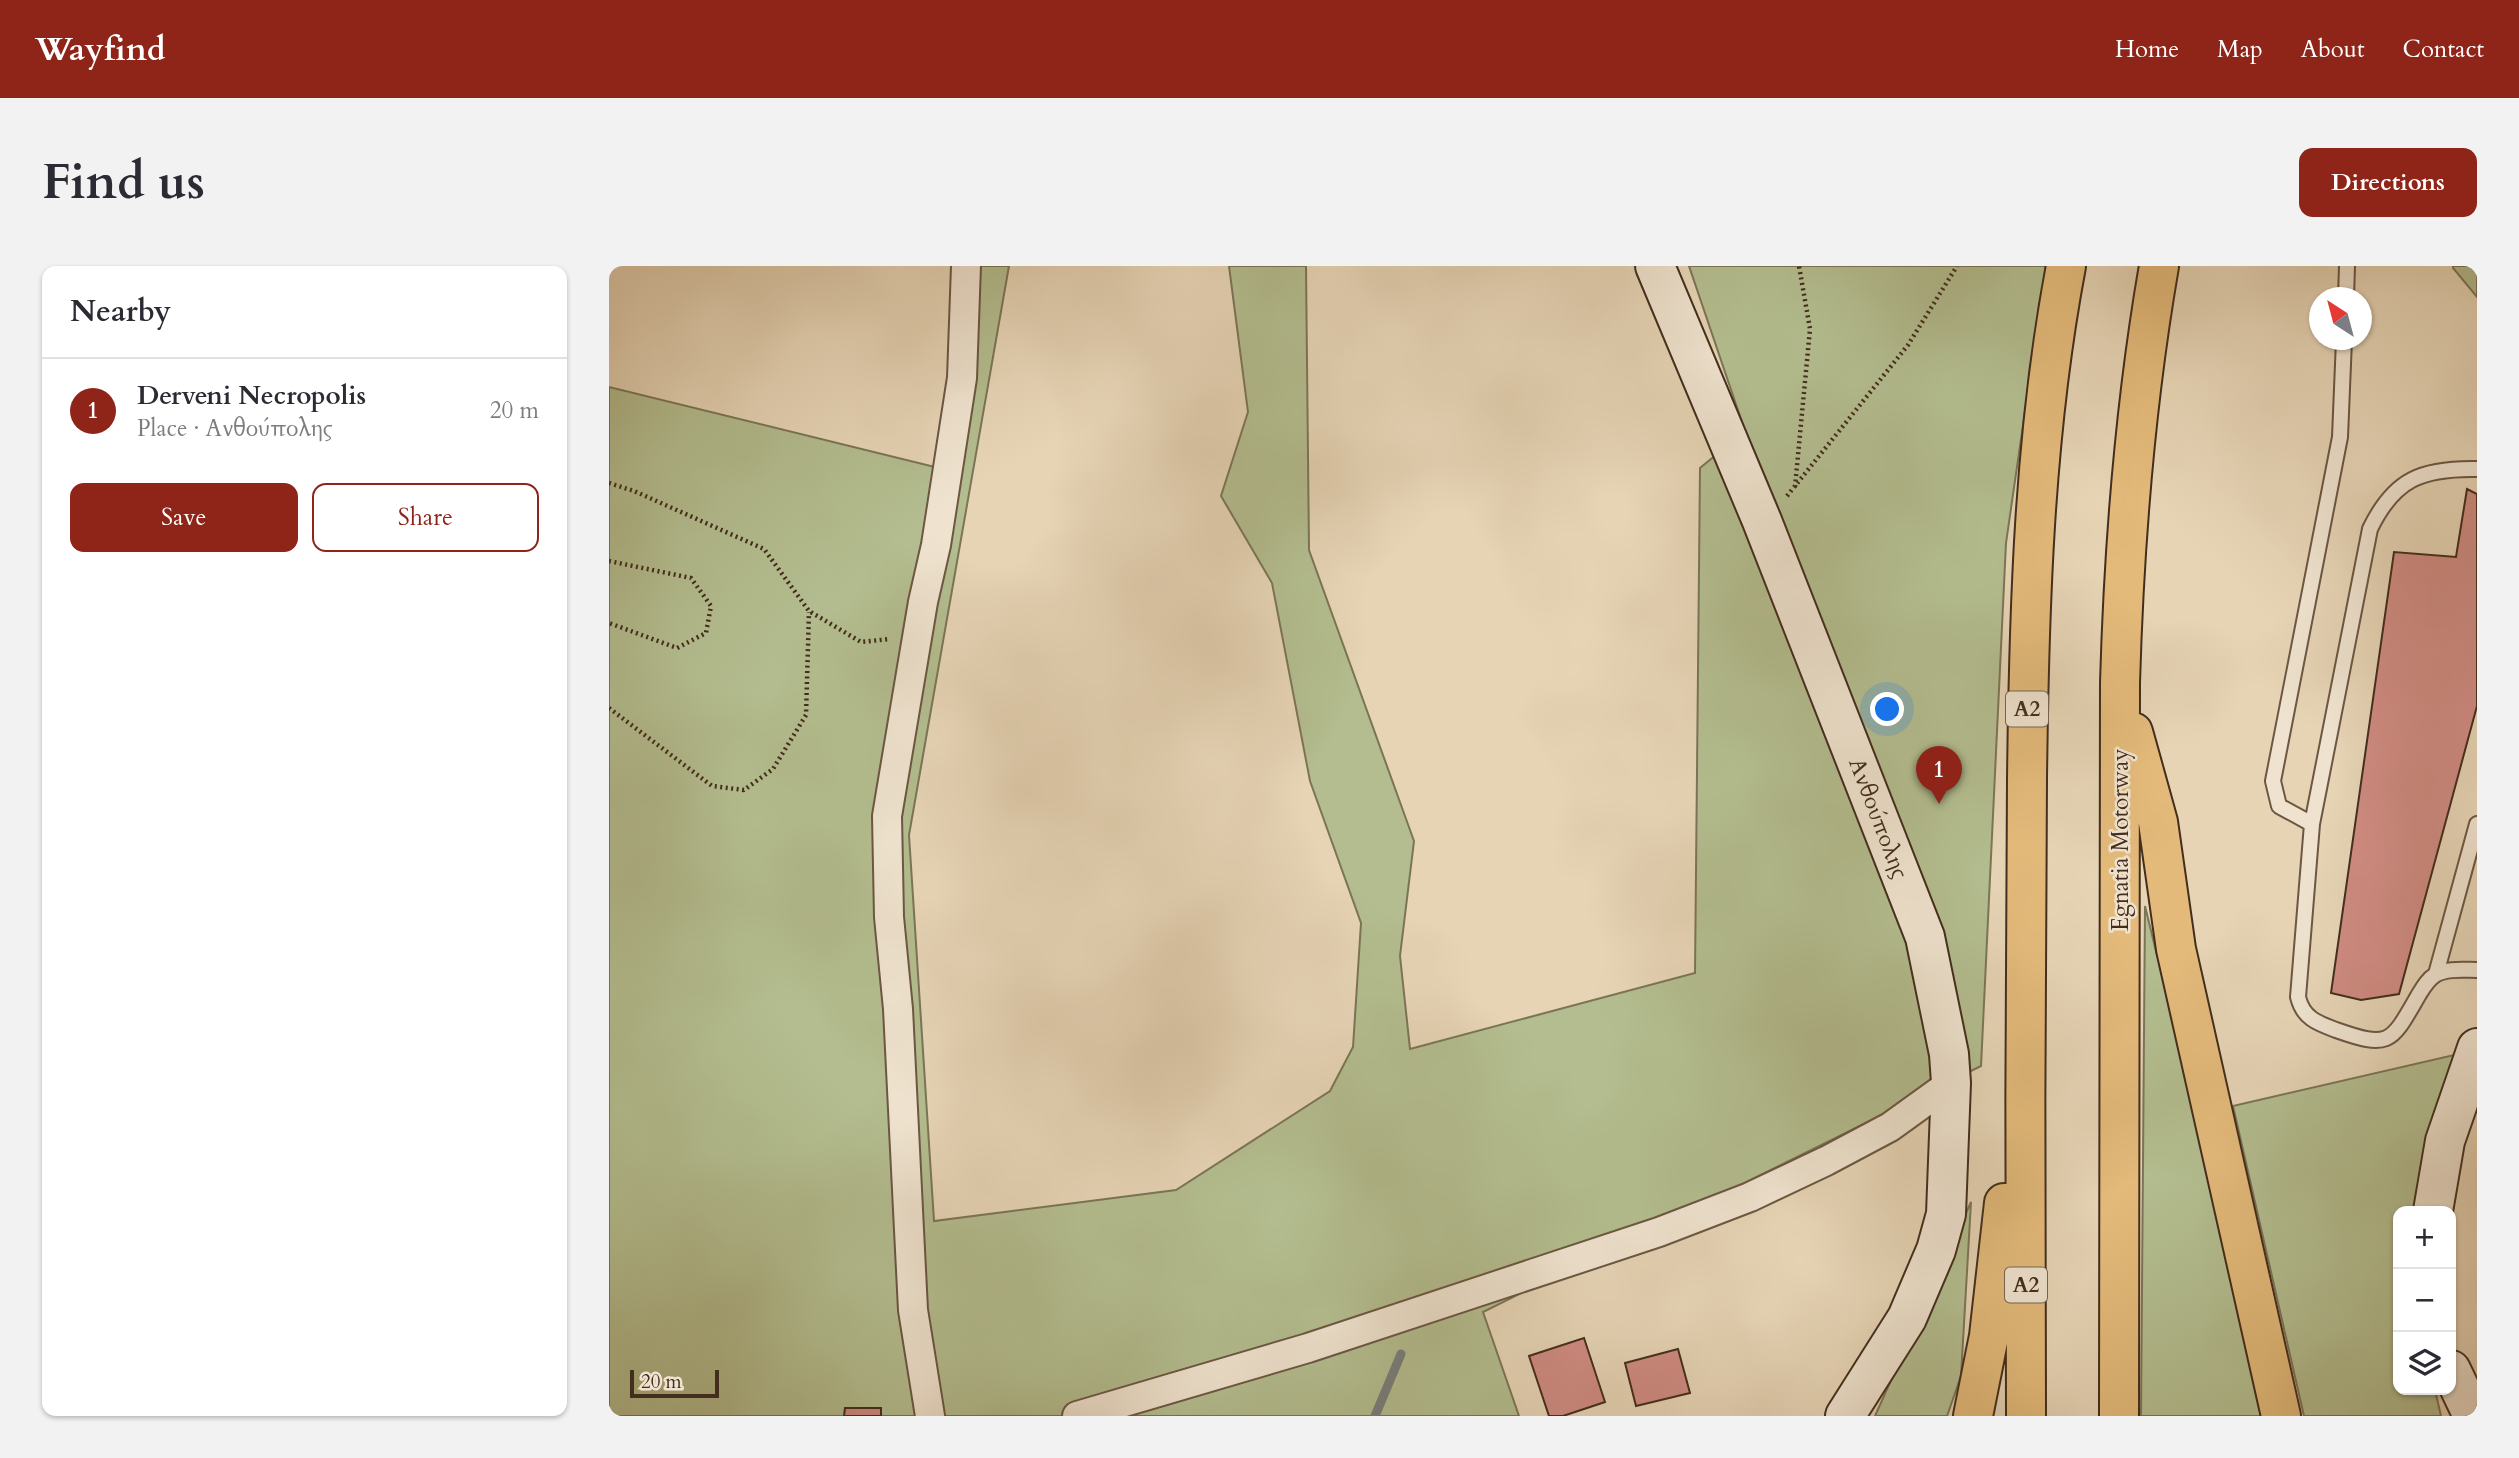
<!DOCTYPE html>
<meta charset="utf-8">
<style>
:root{--surface:#fff;--page:#f2f2f3;--text:#2b2b33;--muted:#7c7c81;--line:#e1e1e2;--accent:#8f2418}
body{margin:0;font-family:Cardo,serif;background:var(--page);color:var(--text)}
.controls{position:absolute;right:21px;bottom:21px;display:grid;overflow:hidden;border-radius:14px;box-shadow:0 2px 5px #0004}
.controls button{width:63px;height:63px;display:grid;place-items:center;padding:0;border:0;border-bottom:2px solid var(--line);background:var(--surface);color:var(--text);font:35px sans-serif}
.compass{position:absolute;left:1700px;top:21px;width:63px;height:63px;border-radius:50%;background:var(--surface);box-shadow:0 2px 5px #0004;rotate:324deg}
.scale{position:absolute;left:21px;bottom:18px;width:89px;box-sizing:border-box;padding-left:7px;border:4px solid #432d1d;border-top:0;font-size:19px;line-height:24px;white-space:nowrap;color:#432d1d;-webkit-text-stroke:5px #efe3cf;paint-order:stroke}
.you{position:absolute;left:1279px;top:444px;width:24px;height:24px;margin:-18px;border:5px solid #fff;border-radius:50%;background:#1a73e8;box-shadow:0 0 0 10px #1a73e833}
.badge{display:grid;place-items:center;width:46px;height:46px;border-radius:50%;background:var(--accent);color:#fff;font-size:23px;font-weight:700}
.pin{position:absolute;translate:-50% -58px;filter:drop-shadow(0 2px 4px #0008)}
.pin::after{content:'';position:absolute;top:37px;width:24px;height:21px;background:inherit;clip-path:polygon(0 0,100% 0,50% 100%)}
.list{margin:0;padding:0;list-style:none}
h2{display:flex;justify-content:space-between;align-items:center;height:91px;margin:0;padding:0 28px;font-size:30px}
h2 small{font-size:23px;font-weight:400;color:var(--muted)}
.list li{display:grid;grid-template-columns:46px 1fr auto;gap:21px;align-items:center;box-sizing:border-box;height:105px;padding:0 28px;border-top:2px solid var(--line)}
.list b{display:block;font-size:26px;white-space:nowrap}
.list p{margin:0;font-size:23px;white-space:nowrap;color:var(--muted)}
.list em{font-size:23px;font-style:normal;color:var(--muted)}
.actions{display:flex;gap:14px;padding:21px 28px}
.actions a{flex:1;padding:16px 0;border:2px solid var(--accent);border-radius:14px;text-align:center;font-size:24px;color:var(--accent)}
.actions .main{background:var(--accent);color:#fff}
.icon{flex:none;width:38px;height:38px;fill:none;stroke:currentColor;stroke-width:2;stroke-linecap:round;stroke-linejoin:round}
.map{position:relative;flex:none;width:1868px;height:1150px;overflow:hidden;border-radius:14px}
header{display:flex;align-items:center;gap:42px;box-sizing:border-box;height:98px;padding:0 35px;background:var(--accent);color:#fff}
header strong{font-size:33px}
nav{display:flex;gap:38px;margin-inline-start:auto;font-size:24px}
.intro{display:flex;align-items:center;justify-content:space-between;box-sizing:border-box;height:168px;padding:0 42px}
h1{margin:0;font-size:49px}
.button{padding:18px 32px;border-radius:14px;background:var(--accent);color:#fff;font-size:24px;font-weight:700}
main{display:flex;gap:42px;padding:0 42px}
aside{flex:1;background:var(--surface);border-radius:14px;box-shadow:0 2px 5px #0004}
.map>svg:first-child{display:block}
</style>
<header>
<strong>Wayfind</strong>
<nav><a>Home</a><a>Map</a><a>About</a><a>Contact</a></nav>
</header>
<div class="intro"><h1>Find us</h1><a class="button">Directions</a></div>
<main>
<aside>
<h2>Nearby<small></small></h2>
<ul class="list">
<li><span class="badge">1</span><div><b>Derveni Necropolis</b><p>Place · Ανθούπολης</p></div><em>20 m</em></li>
</ul>
<div class="actions"><a class="main">Save</a><a>Share</a></div>
</aside>
<div class="map">
<svg width="1868" height="1150" viewBox="0 0 1868 1150">
<rect width="100%" height="100%" fill="#e6d4b5"/>
<filter id="stains"><feTurbulence type="fractalNoise" baseFrequency=".00286" numOctaves="4"/><feColorMatrix values="0 0 0 0 .2 0 0 0 0 .09 0 0 0 0 .02 0 0 0 .5 -.17"/></filter>
<radialGradient id="worn" r=".72"><stop offset=".6" stop-color="#630" stop-opacity="0"/><stop offset="1" stop-color="#630" stop-opacity=".3"/></radialGradient>
<!-- green -->
<path fill="#b3bd8f" stroke="#7b7556" stroke-width="2" d="M357 0H400L300 569 325 955 567 924 721 825 744 781 752 657 701 515 663 317 612 230 639 146 620 0H697L700 284 805 575 791 690 801 783 1086 707 1091 202 1136 165 1080 0H1437L1397 277 1372 800 874 1046 910 1150H0V121L338 204Z
M1844 0H1868V31L1844 2Z
M1536 640 1588 854 1654 1150H1532Z
M1845 789 1810 945H1789V1124H1826L1832 1150H1695L1624 840Z
M1362 936 1352 1110 1338 1150H1266Z"/>
<g fill="none" stroke-linecap="round" stroke-linejoin="round">
<!-- stream -->
<path stroke="#777f7a" stroke-width="9" d="M766 1150 792 1088"/>
</g>
<!-- building -->
<path fill="#cf8b82" stroke="#432d1d" stroke-width="2" d="M1858 223 1868 228V440L1790 728 1752 734 1722 727 1785 286 1847 291Z
M975 1072 996 1136 954 1150H940L920 1090Z
M1069 1083 1081 1127 1027 1140 1016 1097Z
M236 1142H272V1150H235Z"/>
<g fill="none" stroke-linecap="round" stroke-linejoin="round">
<!-- lane casing -->
<g stroke="#6c5743" stroke-width="18">
<path id="lane" d="M1737 32 1738 0
M1735 74 1731 171 1664 515 1670 540 1703 558 1689 731C1694 752 1708 757 1727 764 1781 783 1782 777 1809 730 1814 722 1818 714 1826 709 1838 702 1854 704 1868 704
M1703 558 1761 263C1785 213 1813 202 1868 203
M1827 708 1868 558"/>
</g>
<!-- street casing -->
<g stroke="#6c5743" stroke-width="32">
<path id="street" d="M321 1150 304 1044 289 743 280 651 278 550 314 336 327 279 353 112 357 0
M468 1150 699 1082 1050 966 1141 931 1217 895 1281 861 1342 817"/>
</g>
<!-- secondary casing -->
<g stroke="#432d1d" stroke-width="42">
<path id="secondary" d="M1046 0 1153 255 1316 671 1340 788 1342 817 1337 948 1327 984 1298 1052 1236 1150
M1824 945 1836 875 1868 782
M1842 1104 1864 1150"/>
</g>
<!-- highway casing -->
<g stroke="#432d1d" stroke-width="42">
<path id="highway" d="M1524 466 1549 556 1567 683 1672 1150
M1364 1150 1380 1070 1395 937
M1417 1150C1416 938 1416 725 1418 513 1420 341 1425 169 1457 0
M1510 1150 1511 417C1515 277 1526 138 1550 0"/>
</g>
<!-- path -->
<path stroke="#432d1d" stroke-width="4.5" stroke-dasharray="2 3.5" stroke-linecap="butt" d="M0 217 25 225 155 283 200 345 252 376 281 373
M1186 221 1201 63 1190 0
M1178 230 1299 79 1348 0
M0 295 82 312 102 340 97 367 68 382 0 357
M0 442 103 520 135 524 164 503 197 449 200 346"/>
<!-- lane -->
<use href="#lane" stroke="#efe3cf" stroke-width="14"/>
<!-- street -->
<use href="#street" stroke="#efe3cf" stroke-width="28"/>
<!-- secondary -->
<use href="#secondary" stroke="#efe3cf" stroke-width="38"/>
<!-- highway -->
<use href="#highway" stroke="#e3ba7a" stroke-width="38"/>
</g>
<g text-anchor="middle" stroke-width="5" stroke-linejoin="round" paint-order="stroke">
<!-- shield labels -->
<g fill="#efe3cf" stroke="#776452" stroke-width="2">
<rect x="1397" y="425.5" width="42" height="35" rx="5"/>
<rect x="1396" y="1001.5" width="42" height="35" rx="5"/>
</g>
<g font-size="21" font-weight="bold" fill="#432d1d">
<text x="1418" y="450">Α2</text>
<text x="1417" y="1026">Α2</text>
</g>
<!-- street labels -->
<g font-size="23" fill="#432d1d" stroke="#efe3cf">
<text transform="translate(1270 552) rotate(69)" y="8">Ανθούπολης</text>
<text transform="translate(1511 574) rotate(-90)" y="8">Egnatia Motorway</text>
</g>
</g>
<rect width="100%" height="100%" filter="url(#stains)"/>
<rect width="100%" height="100%" fill="url(#worn)"/>
</svg>
<div class="controls">
<button>+</button>
<button>−</button>
<button><svg class="icon" aria-label="layers" viewBox="0 0 24 24"><path d="M12 4l9 5-9 5-9-5zM3 14l9 5 9-5"/></svg></button>
</div>
<svg class="compass" viewBox="-18 -18 36 36"><path d="M0-13l5 13h-10z" fill="#e53935"/><path d="M0 13l5-13h-10z" fill="#7c7c81"/></svg>
<div class="scale">20 m</div>
<div class="you"></div>
<div class="pin badge" style="left:1330px;top:538px">1</div>
</div>
</main>
